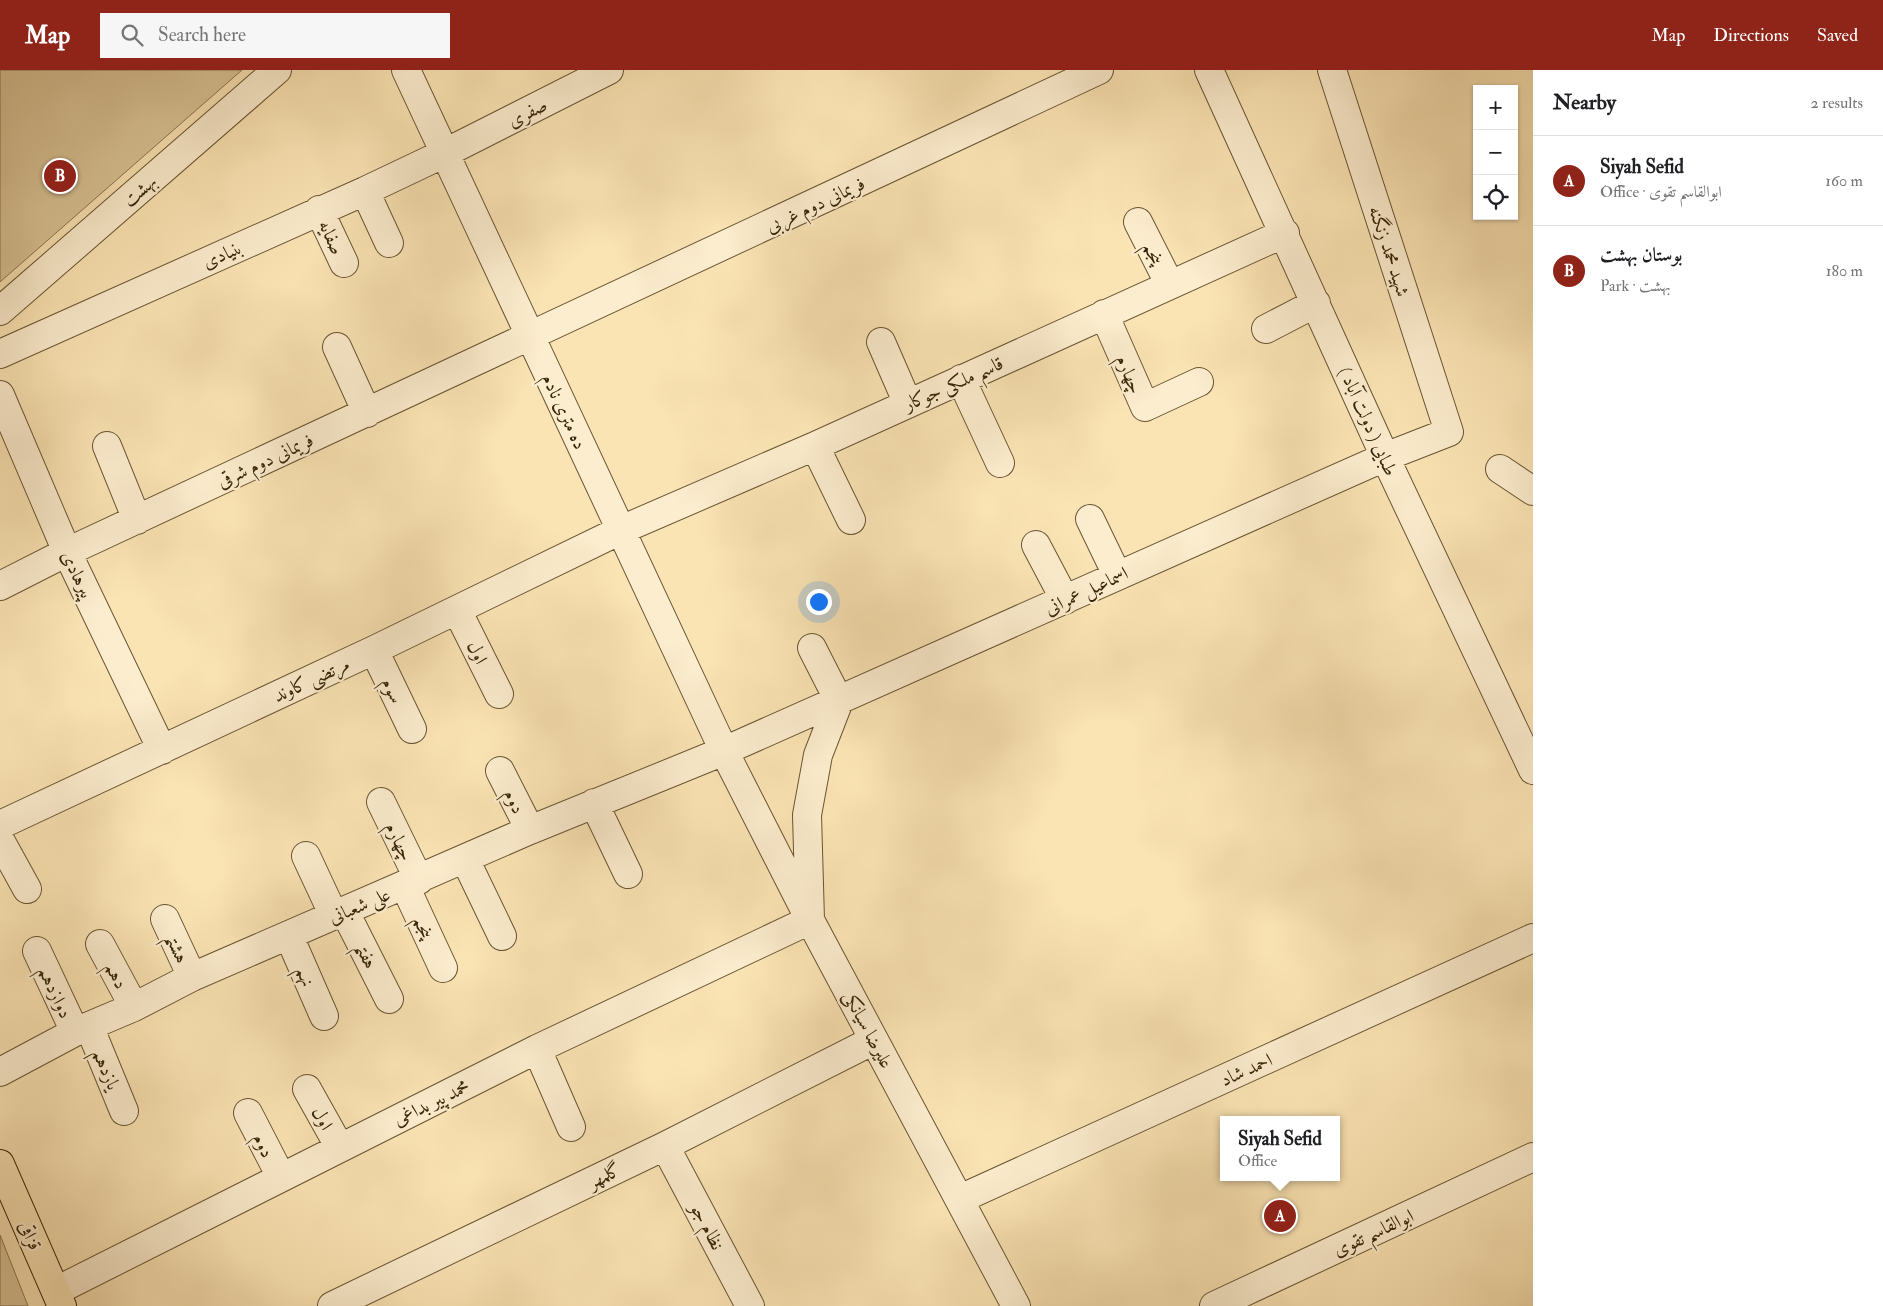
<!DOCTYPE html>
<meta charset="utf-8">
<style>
:root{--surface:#fff;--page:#f6f6f6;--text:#202124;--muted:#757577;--line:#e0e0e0;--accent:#8f2418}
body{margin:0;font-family:"IM FELL Double Pica",Amiri,serif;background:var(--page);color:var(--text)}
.controls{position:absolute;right:15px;top:15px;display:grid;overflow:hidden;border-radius:0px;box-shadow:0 1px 4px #0004}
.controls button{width:45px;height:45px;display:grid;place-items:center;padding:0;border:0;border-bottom:1px solid var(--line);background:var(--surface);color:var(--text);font:25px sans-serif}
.you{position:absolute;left:818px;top:531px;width:18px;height:18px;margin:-12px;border:4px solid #fff;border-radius:50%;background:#1a73e8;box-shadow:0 0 0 8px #1a73e833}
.badge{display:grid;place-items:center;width:32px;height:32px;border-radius:50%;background:var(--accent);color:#fff;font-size:16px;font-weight:700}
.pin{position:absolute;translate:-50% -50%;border:2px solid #fff;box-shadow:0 1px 5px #0006}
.popup{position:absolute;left:1220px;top:1046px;width:120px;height:65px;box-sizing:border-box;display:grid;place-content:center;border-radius:0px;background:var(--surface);filter:drop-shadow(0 1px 4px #0005);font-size:16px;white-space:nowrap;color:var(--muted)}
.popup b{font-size:19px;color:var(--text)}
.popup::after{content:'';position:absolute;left:50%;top:100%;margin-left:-10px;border:10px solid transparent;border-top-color:var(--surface)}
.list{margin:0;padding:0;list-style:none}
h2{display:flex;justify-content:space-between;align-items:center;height:65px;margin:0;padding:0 20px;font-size:21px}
h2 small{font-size:16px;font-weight:400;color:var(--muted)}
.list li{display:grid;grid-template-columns:32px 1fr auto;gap:15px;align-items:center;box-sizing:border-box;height:90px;padding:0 20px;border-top:1px solid var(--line)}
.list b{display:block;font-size:19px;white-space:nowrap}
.list p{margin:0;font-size:16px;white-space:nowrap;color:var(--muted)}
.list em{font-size:16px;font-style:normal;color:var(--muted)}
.icon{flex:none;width:28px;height:28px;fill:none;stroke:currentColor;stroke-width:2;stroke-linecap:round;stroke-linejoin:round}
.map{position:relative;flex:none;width:1533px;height:1236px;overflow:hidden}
header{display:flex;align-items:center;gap:30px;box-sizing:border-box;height:70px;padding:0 25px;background:var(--accent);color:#fff}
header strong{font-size:24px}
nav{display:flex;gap:28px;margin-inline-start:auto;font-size:18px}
.search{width:350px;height:45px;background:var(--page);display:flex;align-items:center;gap:12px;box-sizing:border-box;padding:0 18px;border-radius:0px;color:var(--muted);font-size:19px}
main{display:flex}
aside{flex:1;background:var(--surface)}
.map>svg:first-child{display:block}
</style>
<header>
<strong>Map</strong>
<div class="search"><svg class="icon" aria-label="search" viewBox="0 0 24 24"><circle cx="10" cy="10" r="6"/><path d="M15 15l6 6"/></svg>Search here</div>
<nav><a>Map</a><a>Directions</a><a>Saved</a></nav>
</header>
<main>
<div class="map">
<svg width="1533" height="1236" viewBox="0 0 1533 1236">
<rect width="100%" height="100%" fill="#fbe4b4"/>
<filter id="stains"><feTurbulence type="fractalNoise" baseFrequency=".004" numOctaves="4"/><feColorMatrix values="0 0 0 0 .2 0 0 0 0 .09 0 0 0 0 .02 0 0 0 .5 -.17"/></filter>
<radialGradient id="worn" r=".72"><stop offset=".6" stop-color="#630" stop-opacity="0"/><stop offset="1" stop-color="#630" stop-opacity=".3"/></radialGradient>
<!-- green -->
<path fill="#dac497" stroke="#897450" d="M0 0H242L0 212Z
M0 1165 4 1175 28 1236H0Z"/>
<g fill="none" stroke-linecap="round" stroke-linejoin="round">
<!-- minor casing -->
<g stroke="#695533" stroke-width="30">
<path id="minor" d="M406 0 724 681 810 850 1016 1236
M1209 0 1385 387 1533 700
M365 121 389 173
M319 140 344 193
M1138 152 1170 215
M0 241 277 0
M1104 244 1145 337 1199 312
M1266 259 1316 233
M881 272 908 334
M337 277 367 343
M0 284 365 121 445 83 609 0
M961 309 1000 393
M0 325 67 482 162 680
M107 376 137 450
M815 376 851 450
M1500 399 1533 421
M1090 449 1117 505
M1036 475 1065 530
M0 516 67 482 1099 0
M457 540 499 624
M374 580 412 659
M500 701 530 760
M381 732 419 810
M594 733 628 804
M0 755 374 580 621 460 815 376 1285 163
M0 770 27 819
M306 786 334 846
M465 789 502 866
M405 816 443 898
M345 842 389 929
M165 849 192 907
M289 866 324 946
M100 874 134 937
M37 881 75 962
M89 956 124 1041
M537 979 571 1057
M0 1002 75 962 134 937 192 907 530 760 724 681 1385 387 1449 362 1332 0
M307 1019 340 1078
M248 1043 281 1107
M665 1076 750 1236
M960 1129 1533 868
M56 1221 537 979 810 850 807 745 818 685 839 631 812 578
M332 1236 665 1076 874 970
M1214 1236 1533 1087"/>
</g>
<!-- major casing -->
<g stroke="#382508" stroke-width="30">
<path id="major" d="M0 1094 62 1236"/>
</g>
<!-- minor -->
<use href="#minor" stroke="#fcedce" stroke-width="28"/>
<!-- major -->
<use href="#major" stroke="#fbe4b4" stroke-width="28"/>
</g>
<g text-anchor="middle" stroke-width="4.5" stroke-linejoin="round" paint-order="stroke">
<!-- street labels -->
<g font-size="19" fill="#382508" stroke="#fcedce">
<text transform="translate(527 42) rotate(-27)" y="7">صفری</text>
<text transform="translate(139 120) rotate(-41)" y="7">بهشت</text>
<text transform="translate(815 134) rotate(-25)" y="7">فریمانی دوم غربی</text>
<text transform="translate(332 167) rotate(65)" y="7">صفایه</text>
<text transform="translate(1390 181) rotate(72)" y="7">شهید محمد زنگنه</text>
<text transform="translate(1154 183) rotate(63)" y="7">پنجم</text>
<text transform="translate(222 184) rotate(-24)" y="7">بنیادی</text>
<text transform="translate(1130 304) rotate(67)" y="7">چهارم</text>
<text transform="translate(953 313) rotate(-24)" y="7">قاسم ملکی جوکار</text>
<text transform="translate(565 341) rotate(65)" y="7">ده متری نادم</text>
<text transform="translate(1369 351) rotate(66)" y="7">طبایی ( دولت آباد )</text>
<text transform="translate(265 390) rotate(-25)" y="7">فریمانی دوم شرقی</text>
<text transform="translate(78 504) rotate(65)" y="7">پیرهادی</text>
<text transform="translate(1086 520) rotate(-25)" y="7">اسماعیل عمرانی</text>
<text transform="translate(478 582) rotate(64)" y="7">اول</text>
<text transform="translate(311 609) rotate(-25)" y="7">مرتضی کاوند</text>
<text transform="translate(393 620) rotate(64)" y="7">سوم</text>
<text transform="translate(515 731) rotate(64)" y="7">دوم</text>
<text transform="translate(400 771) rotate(64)" y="7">چهارم</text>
<text transform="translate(359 835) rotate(-23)" y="7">علی شعبانی</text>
<text transform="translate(424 857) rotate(65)" y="7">پنجم</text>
<text transform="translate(178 878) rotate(65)" y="7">هشتم</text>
<text transform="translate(367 885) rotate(63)" y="7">هفتم</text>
<text transform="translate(117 905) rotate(62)" y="7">دهم</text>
<text transform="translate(306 906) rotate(67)" y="7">نهم</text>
<text transform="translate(56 922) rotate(65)" y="7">دوازدهم</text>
<text transform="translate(869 959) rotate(62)" y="7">علیرضا سیانکی</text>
<text transform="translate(107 999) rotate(67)" y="7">یازدهم</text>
<text transform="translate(1246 999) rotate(-24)" y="7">احمد شاد</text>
<text transform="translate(431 1032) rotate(-26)" y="7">محمد پیر بداغی</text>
<text transform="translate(323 1048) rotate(61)" y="7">اول</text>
<text transform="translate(264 1075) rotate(63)" y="7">دوم</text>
<text transform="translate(604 1105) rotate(-26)" y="7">گلمهر</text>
<text transform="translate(708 1156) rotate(62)" y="7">نظام جو</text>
<text transform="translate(1373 1162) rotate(-25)" y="7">ابوالقاسم تقوی</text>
<text transform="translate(31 1165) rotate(66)" y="7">قزاقی</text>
</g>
</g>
<rect width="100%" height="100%" filter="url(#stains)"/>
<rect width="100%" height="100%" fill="url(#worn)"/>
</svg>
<div class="controls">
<button>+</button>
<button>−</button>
<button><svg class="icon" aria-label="locate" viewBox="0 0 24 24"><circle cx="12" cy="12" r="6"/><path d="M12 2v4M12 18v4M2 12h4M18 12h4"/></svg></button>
</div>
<div class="you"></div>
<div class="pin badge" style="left:1280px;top:1146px">A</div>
<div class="popup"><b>Siyah Sefid</b>Office</div>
<div class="pin badge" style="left:60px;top:106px">B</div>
</div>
<aside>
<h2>Nearby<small>2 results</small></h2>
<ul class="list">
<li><span class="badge">A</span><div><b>Siyah Sefid</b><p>Office · ابوالقاسم تقوی</p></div><em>160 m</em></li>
<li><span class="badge">B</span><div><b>بوستان بهشت</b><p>Park · بهشت</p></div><em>180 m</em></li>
</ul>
</aside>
</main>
